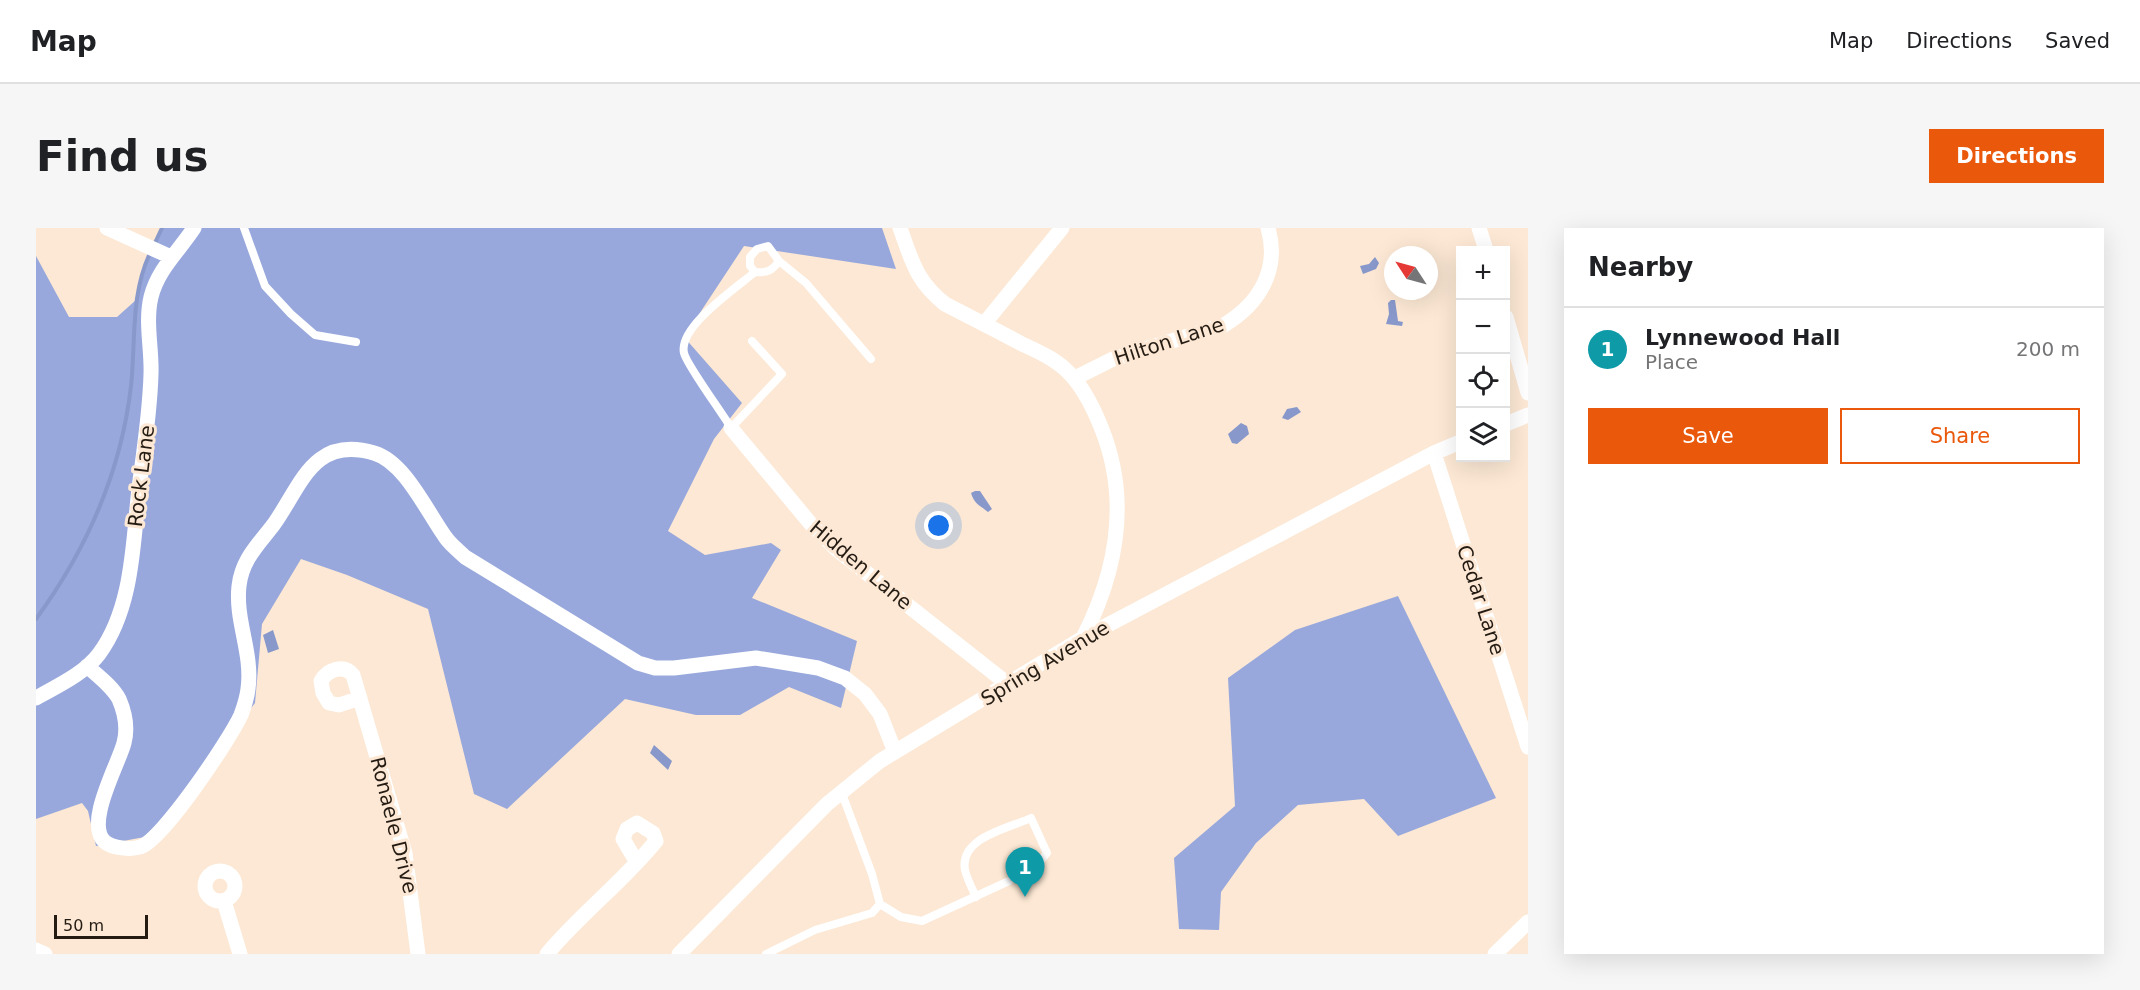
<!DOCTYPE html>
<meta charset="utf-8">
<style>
:root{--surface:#fff;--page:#f6f6f6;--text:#202124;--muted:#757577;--line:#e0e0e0;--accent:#ea580c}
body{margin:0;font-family:"DejaVu Sans",sans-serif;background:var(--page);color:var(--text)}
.controls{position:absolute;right:18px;top:18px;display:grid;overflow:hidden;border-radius:0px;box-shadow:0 6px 24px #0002}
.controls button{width:54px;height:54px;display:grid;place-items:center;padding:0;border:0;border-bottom:2px solid var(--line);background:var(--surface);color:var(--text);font:30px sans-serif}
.compass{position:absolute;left:1348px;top:18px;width:54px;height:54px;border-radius:50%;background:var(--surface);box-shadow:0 6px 24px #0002;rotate:306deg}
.scale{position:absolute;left:18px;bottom:15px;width:94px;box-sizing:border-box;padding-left:6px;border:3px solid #241b13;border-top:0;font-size:16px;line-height:21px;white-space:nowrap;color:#241b13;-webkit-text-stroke:4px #fce8d4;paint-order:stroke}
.you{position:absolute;left:903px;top:298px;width:21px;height:21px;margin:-15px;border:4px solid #fff;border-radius:50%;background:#1a73e8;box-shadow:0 0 0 9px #1a73e833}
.badge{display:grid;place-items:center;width:39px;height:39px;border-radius:50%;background:var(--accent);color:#fff;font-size:20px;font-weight:700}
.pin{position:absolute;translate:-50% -50px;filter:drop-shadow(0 2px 3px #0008)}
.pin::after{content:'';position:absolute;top:32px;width:21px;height:18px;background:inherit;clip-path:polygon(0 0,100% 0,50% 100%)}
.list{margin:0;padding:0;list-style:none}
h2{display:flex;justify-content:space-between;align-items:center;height:78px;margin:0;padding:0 24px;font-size:26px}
h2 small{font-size:20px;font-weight:400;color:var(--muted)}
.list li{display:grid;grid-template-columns:39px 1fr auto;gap:18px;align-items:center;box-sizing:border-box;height:84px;padding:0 24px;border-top:2px solid var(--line)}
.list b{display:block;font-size:22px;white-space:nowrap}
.list p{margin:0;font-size:20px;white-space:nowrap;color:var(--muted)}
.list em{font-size:20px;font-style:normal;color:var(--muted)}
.actions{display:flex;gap:12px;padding:18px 24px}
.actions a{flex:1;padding:14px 0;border:2px solid var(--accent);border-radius:0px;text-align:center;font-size:21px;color:var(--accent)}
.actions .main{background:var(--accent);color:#fff}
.icon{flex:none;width:33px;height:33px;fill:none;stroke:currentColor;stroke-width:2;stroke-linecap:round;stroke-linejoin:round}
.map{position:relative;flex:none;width:1492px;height:726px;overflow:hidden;border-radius:0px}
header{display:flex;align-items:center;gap:36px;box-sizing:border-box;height:84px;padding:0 30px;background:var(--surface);border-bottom:2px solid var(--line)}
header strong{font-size:28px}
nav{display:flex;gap:33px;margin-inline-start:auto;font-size:21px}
.intro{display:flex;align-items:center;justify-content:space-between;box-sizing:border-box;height:144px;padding:0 36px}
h1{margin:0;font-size:42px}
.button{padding:15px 27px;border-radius:0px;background:var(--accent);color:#fff;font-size:21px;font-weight:700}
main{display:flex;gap:36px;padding:0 36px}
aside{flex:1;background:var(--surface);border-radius:0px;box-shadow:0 6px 24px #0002}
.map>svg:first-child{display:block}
</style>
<header>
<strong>Map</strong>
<nav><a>Map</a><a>Directions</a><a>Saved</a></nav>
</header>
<div class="intro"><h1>Find us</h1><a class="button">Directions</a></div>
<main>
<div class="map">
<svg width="1492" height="726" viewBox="0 0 1492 726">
<rect width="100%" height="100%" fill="#fce8d4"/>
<!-- forest -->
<path fill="#98a8dc" d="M126 0H846L860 41 708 18 648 109 706 175 678 211 632 303 669 327 735 315 745 322 716 370 821 413 805 480 753 459 704 487H660L589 471 471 581 438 566 392 381 311 347 265 331 226 396 219 475 114 608 60 618 52 583 46 575 0 591V28L33 89H81L100 72 113 28Z
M1362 368 1460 570 1362 608 1328 571 1262 577 1220 615 1185 664 1183 702 1143 701 1138 630 1199 578 1192 450 1259 402Z"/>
<!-- water -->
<path fill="#8898cb" d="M1339 29 1343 35 1340 41 1327 46 1324 38 1333 36Z
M1355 72H1359L1362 93 1367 94 1366 98 1350 96 1353 86 1352 75Z
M1261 179 1265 184 1252 192 1246 190 1251 181Z
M1205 195 1211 198 1213 206 1201 216 1196 215 1192 206Z
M939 263H944L956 281 952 284C945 278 938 276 935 265Z
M237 402 243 421 232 425 227 407Z
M618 517 636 533 632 542 614 525Z"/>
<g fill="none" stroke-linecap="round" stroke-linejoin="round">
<!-- stream -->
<path stroke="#8898cb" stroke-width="4" d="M118 17 126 0
M0 391C51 321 85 245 95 158 100 112 94 66 115 23"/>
<!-- lane -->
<path stroke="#fff" stroke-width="8" d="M208 0 229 58 255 86 279 107 320 114
M743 33 770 55 835 131
M716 113 746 146 695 200C687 186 650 136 648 125 642 99 700 60 719 44 731 45 736 43 743 33L732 18 721 21 714 29V38L719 44
M940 669C936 660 931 651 929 642 923 609 974 600 995 590L1011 625 1001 637 985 648
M844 676 865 689 886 693 973 653
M730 726 779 702 836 685 844 676 836 646 805 563"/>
<!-- street -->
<path stroke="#fff" stroke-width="15" d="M71 0 135 29
M864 0C876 33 880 53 909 76 934 89 960 102 986 116 1001 123 1017 130 1029 141 1046 156 1057 179 1065 199 1094 270 1081 343 1047 410
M1443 0 1450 22
M1470 89 1492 165
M948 96 1026 0
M1039 150 1077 131 1188 97C1223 76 1244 42 1232 0
M1470 196 1492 187
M695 200 774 295 799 320 973 457
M1398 225 1492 519
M51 438C62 448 76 458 83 471 89 485 92 500 88 515 83 535 48 596 69 614 76 620 95 622 104 619 126 613 194 511 205 487 208 479 211 469 212 461 217 425 199 393 203 358 206 331 223 316 238 296 265 258 277 207 338 225 369 234 391 284 410 310 415 317 423 323 429 329L602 435 619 440H638L720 430 782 440 809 450 829 466 844 486 859 524
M0 470C21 458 48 446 63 426 97 380 97 314 103 260 108 222 114 184 115 146 116 121 109 94 115 69 122 41 143 23 158 0
M324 470 303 477 293 475 287 465 285 453C292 441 308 436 317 447L369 625 382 726
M169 658a15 15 0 1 1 30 0a15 15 0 1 1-30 0Z
M188 673 204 726
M0 722 9 726
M511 726C544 686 587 654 620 613L617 605 601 595 591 601 587 611 600 633
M643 726 791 576 844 533 1047 410 1398 225 1424 214
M1459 726 1492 694"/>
</g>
<g text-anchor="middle" stroke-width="6" stroke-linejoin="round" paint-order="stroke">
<!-- street labels -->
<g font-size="20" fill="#241b13" stroke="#fce8d4">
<text transform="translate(1133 113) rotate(-18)" y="7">Hilton Lane</text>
<text transform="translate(105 248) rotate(-83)" y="7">Rock Lane</text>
<text transform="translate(825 337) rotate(40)" y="7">Hidden Lane</text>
<text transform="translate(1445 372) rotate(72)" y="7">Cedar Lane</text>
<text transform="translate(1009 435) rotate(-31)" y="7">Spring Avenue</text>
<text transform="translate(358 597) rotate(76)" y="7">Ronaele Drive</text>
</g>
</g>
</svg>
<div class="controls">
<button>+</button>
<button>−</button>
<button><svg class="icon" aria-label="locate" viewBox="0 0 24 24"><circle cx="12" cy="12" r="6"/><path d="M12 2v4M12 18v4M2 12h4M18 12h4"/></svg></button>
<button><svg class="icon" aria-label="layers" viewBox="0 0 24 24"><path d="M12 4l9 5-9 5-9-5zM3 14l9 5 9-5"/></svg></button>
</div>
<svg class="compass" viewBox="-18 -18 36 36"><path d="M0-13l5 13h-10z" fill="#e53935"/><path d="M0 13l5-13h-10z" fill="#757577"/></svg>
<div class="scale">50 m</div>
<div class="you"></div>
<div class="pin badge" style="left:989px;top:669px;background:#0f9aa8">1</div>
</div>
<aside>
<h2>Nearby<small></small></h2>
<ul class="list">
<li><span class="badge" style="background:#0f9aa8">1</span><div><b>Lynnewood Hall</b><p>Place</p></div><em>200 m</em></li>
</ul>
<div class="actions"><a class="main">Save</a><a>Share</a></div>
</aside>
</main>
